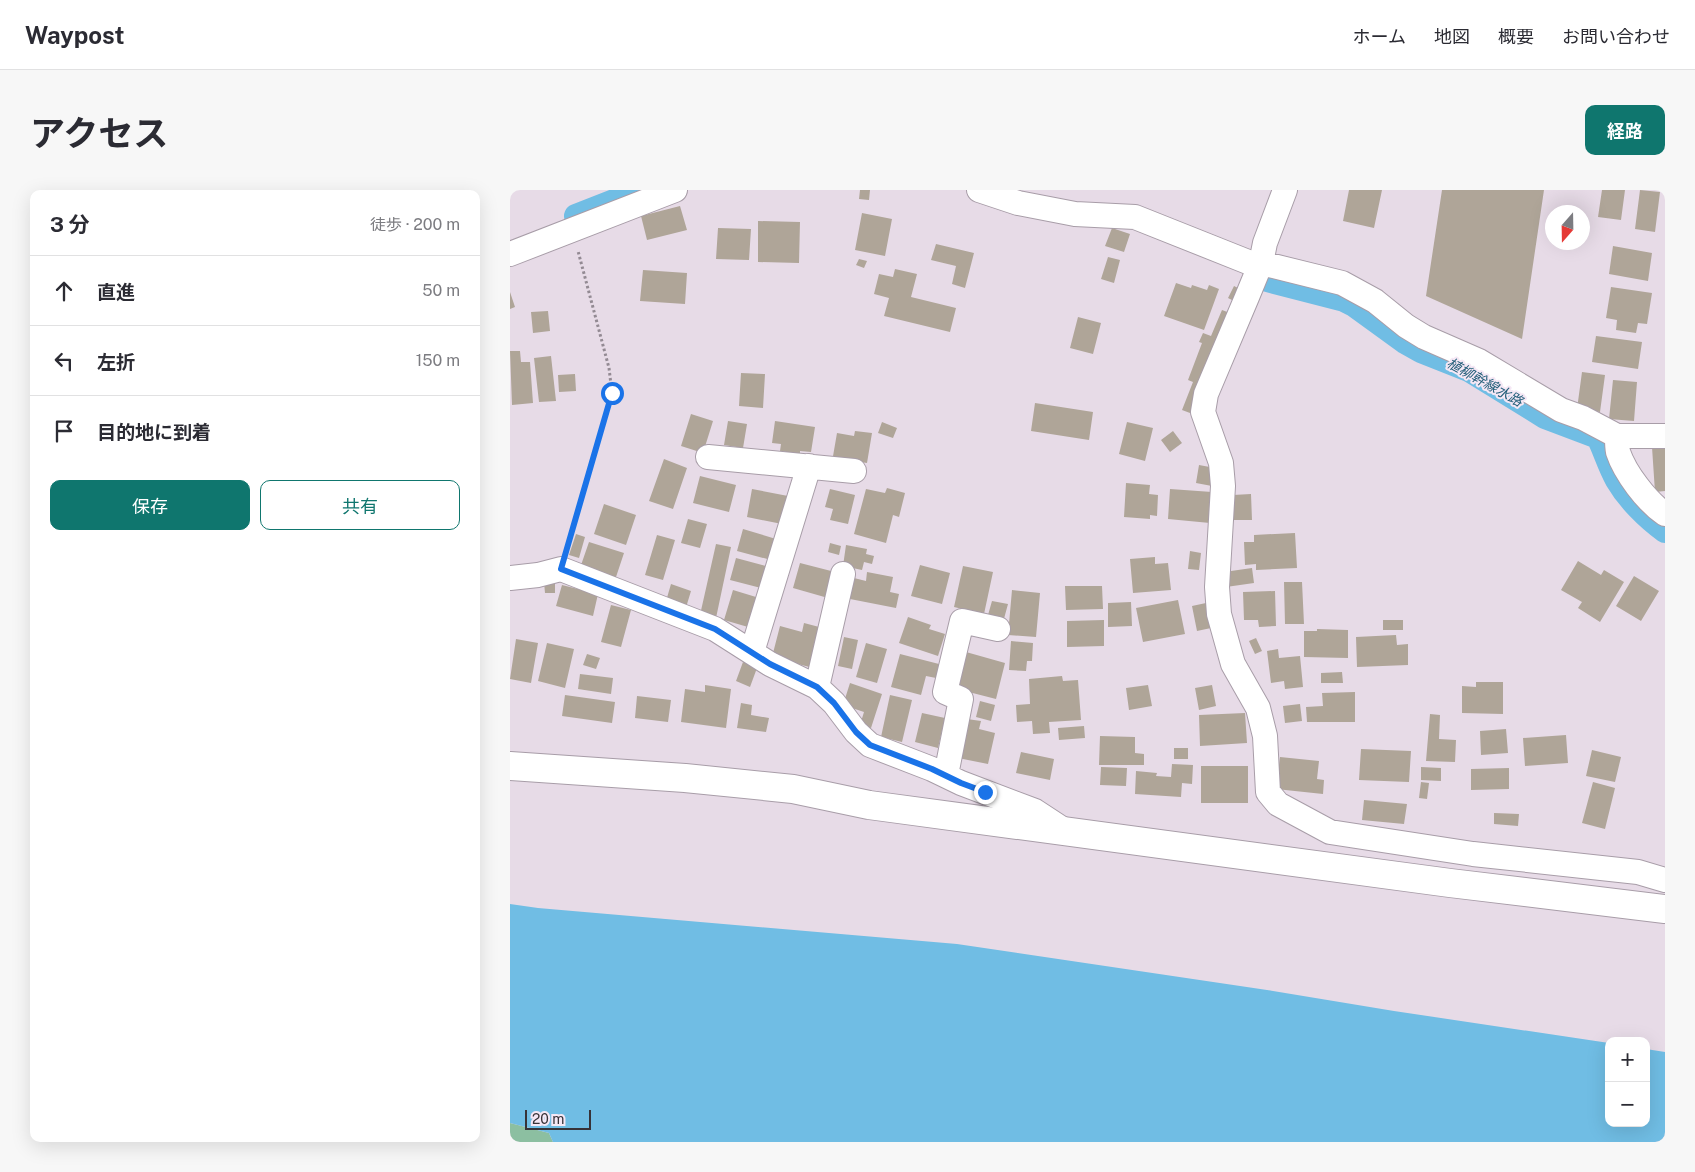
<!DOCTYPE html>
<html lang="ja">
<meta charset="utf-8">
<style>
:root{--surface:#fff;--page:#f7f7f7;--text:#2b2b33;--muted:#7c7c81;--line:#e1e1e2;--accent:#0f766e}
body{margin:0;font-family:"Public Sans","Noto Sans JP",sans-serif;background:var(--page);color:var(--text)}
.controls{position:absolute;right:15px;bottom:15px;display:grid;overflow:hidden;border-radius:10px;box-shadow:0 5px 20px #0002}
.controls button{width:45px;height:45px;display:grid;place-items:center;padding:0;border:0;border-bottom:1px solid var(--line);background:var(--surface);color:var(--text);font:25px sans-serif}
.compass{position:absolute;left:1035px;top:15px;width:45px;height:45px;border-radius:50%;background:var(--surface);box-shadow:0 5px 20px #0002;rotate:200deg}
.scale{position:absolute;left:15px;bottom:12px;width:66px;box-sizing:border-box;padding-left:5px;border:2px solid #373237;border-top:0;font-size:14px;line-height:18px;white-space:nowrap;color:#373237;-webkit-text-stroke:4px #f5e8f5;paint-order:stroke}
.stop{position:absolute;width:15px;height:15px;margin:-11px;border:4px solid #1a73e8;border-radius:50%;background:#fff}
.stop.end{background:#1a73e8;border-color:#fff;box-shadow:0 1px 5px #0008}
.list{margin:0;padding:0;list-style:none}
h2{display:flex;justify-content:space-between;align-items:center;height:65px;margin:0;padding:0 20px;font-size:21px}
h2 small{font-size:16px;font-weight:400;color:var(--muted)}
.list li{display:grid;grid-template-columns:32px 1fr auto;gap:15px;align-items:center;box-sizing:border-box;height:70px;padding:0 20px;border-top:1px solid var(--line)}
.list b{display:block;font-size:19px;white-space:nowrap}
.list em{font-size:16px;font-style:normal;color:var(--muted)}
.actions{display:flex;gap:10px;padding:15px 20px}
.actions a{flex:1;padding:11px 0;border:1px solid var(--accent);border-radius:10px;text-align:center;font-size:18px;color:var(--accent)}
.actions .main{background:var(--accent);color:#fff}
.icon{flex:none;width:28px;height:28px;fill:none;stroke:currentColor;stroke-width:2;stroke-linecap:round;stroke-linejoin:round}
.map{position:relative;flex:none;width:1155px;height:952px;overflow:hidden;border-radius:10px}
header{display:flex;align-items:center;gap:30px;box-sizing:border-box;height:70px;padding:0 25px;background:var(--surface);border-bottom:1px solid var(--line)}
header strong{font-size:24px}
nav{display:flex;gap:28px;margin-inline-start:auto;font-size:18px}
.intro{display:flex;align-items:center;justify-content:space-between;box-sizing:border-box;height:120px;padding:0 30px}
h1{margin:0;font-size:35px}
.button{padding:12px 22px;border-radius:10px;background:var(--accent);color:#fff;font-size:18px;font-weight:700}
main{display:flex;gap:30px;padding:0 30px}
aside{flex:1;background:var(--surface);border-radius:10px;box-shadow:0 5px 20px #0002}
.map>svg:first-child{display:block}
</style>
<header>
<strong>Waypost</strong>
<nav><a>ホーム</a><a>地図</a><a>概要</a><a>お問い合わせ</a></nav>
</header>
<div class="intro"><h1>アクセス</h1><a class="button">経路</a></div>
<main>
<aside>
<h2>3 分<small>徒歩 · 200 m</small></h2>
<ul class="list">
<li><svg class="icon" aria-label="ahead" viewBox="0 0 24 24"><path d="M12 20V5M6 11l6-6 6 6"/></svg><div><b>直進</b></div><em>50 m</em></li>
<li><svg class="icon" aria-label="left" viewBox="0 0 24 24"><path d="M17 20v-9H6M10 6l-5 5 5 5"/></svg><div><b>左折</b></div><em>150 m</em></li>
<li><svg class="icon" aria-label="arrive" viewBox="0 0 24 24"><path d="M6 21V4h12l-3 4 3 4H6"/></svg><div><b>目的地に到着</b></div></li>
</ul>
<div class="actions"><a class="main">保存</a><a>共有</a></div>
</aside>
<div class="map">
<svg width="1155" height="952" viewBox="0 0 1155 952">
<rect width="100%" height="100%" fill="#e7dbe7"/>
<!-- green -->
<path fill="#8cbfa1" d="M0 933 39 943 43 952H0Z"/>
<!-- water -->
<path fill="#70bde4" d="M0 714 28 718 447 754 757 800 884 821 1099 853V933H1136V859L1155 862V952H43L39 943 0 933Z"/>
<g fill="none" stroke-linecap="round" stroke-linejoin="round">
<!-- canal -->
<path stroke="#70bde4" stroke-width="24" d="M66 26 132 0
M757 90 834 110 844 115 895 152 911 161 959 180 1035 227 1088 247C1095 261 1099 276 1107 290 1118 309 1137 328 1155 341"/>
</g>
<!-- building -->
<path fill="#afa598" d="M350 0H360L359 10 349 9Z
M839 0H872L864 38 833 31Z
M932 0H1034L1012 149 916 106Z
M1092 0H1115L1111 30 1088 27Z
M1130 0 1150 2 1145 42 1125 39Z
M170 16 177 40 137 50 131 26Z
M352 23 382 29 375 66 345 60Z
M248 31 290 32 289 73 248 72Z
M208 38 241 39 239 70 206 69Z
M602 38 620 44 614 62 595 56Z
M426 54 464 63 455 98 442 94 446 76 421 70Z
M1103 56 1142 63 1138 91 1099 84Z
M598 67 610 70 604 93 591 89Z
M349 69 357 71 354 78 346 75Z
M385 79 407 84 401 107 446 118 440 142 374 126 379 108 364 104 369 84 383 87Z
M133 80 177 83 175 114 130 111Z
M666 93 681 98 682 95 697 100 699 95 709 99 694 140 654 126Z
M724 96 730 99 724 111 718 108Z
M1101 97 1142 103 1137 134 1128 133 1126 143 1106 140 1107 130 1096 128Z
M0 102 5 117 0 119Z
M712 120 720 123 680 223 672 220 683 192 678 190 692 153 689 152 693 143 701 146Z
M38 121 40 141 23 143 21 122Z
M568 127 591 133 583 164 560 158Z
M1086 146 1132 152 1128 179 1082 172Z
M0 161H10L11 172H20L23 213 2 215Z
M41 166 46 211 29 212 24 168Z
M1072 182 1095 185 1090 222 1067 219Z
M231 183 255 184 253 218 229 216Z
M65 184 66 201 49 202 48 185Z
M1103 190 1127 192 1124 231 1099 229Z
M525 213 583 222 579 250 521 241Z
M181 224 203 231 193 263 171 256Z
M218 231 237 234 233 258 214 255Z
M265 231 305 237 301 262 290 261V264L270 261 271 254 262 253Z
M372 232 387 238 383 248 368 243Z
M617 232 643 238 635 271 609 264Z
M345 241 362 243 357 273 344 271 322 272 327 243 344 246Z
M663 241 672 253 660 262 651 250Z
M1155 256V301L1145 302 1142 257Z
M154 269 177 278 163 319 139 311Z
M689 275 705 278 702 296 686 293Z
M190 286 226 295 219 322 183 313Z
M616 293 640 295 639 304 648 305 647 326 640 325V329L614 327Z
M377 298 395 303 389 327 383 325 376 353 344 344 356 299 375 303Z
M242 299 278 306 272 334 237 327Z
M320 299 345 305 338 334 320 330 323 319 315 317Z
M660 299 702 302 700 333 658 329Z
M741 304 742 330H724L723 305Z
M94 314 126 325 116 355 84 344Z
M178 329 197 334 190 358 171 353Z
M233 339 266 349 261 370 227 361Z
M785 343 787 378 746 380V374L735 375 734 352H744V345Z
M66 344 75 347 69 368 59 365Z
M147 345 165 350 153 390 135 385Z
M79 352 114 363 105 390 70 378Z
M320 353 331 356 329 365 318 362Z
M206 354 221 357 206 428 190 425Z
M336 355 357 359 356 364 364 366 362 374 354 372 352 380 333 376Z
M680 361 691 363 689 380 678 379Z
M645 367V374L658 373 661 400 623 403 620 369Z
M226 368 256 376 251 398 220 390Z
M1068 371 1091 385 1094 380 1114 392 1090 432 1068 418 1072 412 1051 400Z
M290 373 325 382 318 408 283 398Z
M410 375 440 383 432 414 401 406Z
M453 376 483 382 474 424 444 417Z
M742 378 744 393 716 397 714 382Z
M357 382 383 387 380 402 389 404 386 418 340 409 344 388 356 391Z
M1124 386 1149 401 1131 431 1106 416Z
M34 392H45V403H35Z
M774 392H792L794 434H775Z
M161 394 181 401 174 424 154 418Z
M52 395 88 404 83 426 46 416Z
M555 396H592L593 419 556 420Z
M223 400 246 407 238 437 214 430Z
M502 400 530 403 526 447 498 445Z
M765 401 766 436 749 437 748 430H734L733 402Z
M668 410 675 444 633 452 626 418Z
M482 411 498 414 492 436 476 432Z
M621 412 622 436 598 437V413Z
M696 413 701 438 687 441 682 416Z
M101 415 121 420 111 457 91 452Z
M398 427 421 435 419 439 435 444 428 466 389 453Z
M594 430V456L557 457V431Z
M873 430H893V440H873Z
M294 433 313 438 303 478 262 467 270 436 292 442Z
M807 439 838 440V468L794 467V441H807Z
M886 445 887 455 898 454V475L847 477 846 447Z
M334 447 348 450 342 479 328 476Z
M746 448 752 461 745 464 739 451Z
M6 449 28 453 21 493 0 489Z
M501 451 523 453 522 471H517L516 481 499 480Z
M37 453 64 459 55 498 28 491Z
M356 453 377 459 367 493 346 487Z
M768 459 769 468 790 466 793 497 775 499 774 491 761 493 757 461Z
M456 462 495 473 486 509 447 499Z
M77 464 90 468 86 479 73 475Z
M390 464 429 474 426 488 416 486 411 505 381 497Z
M233 472 247 478 240 497 226 491Z
M832 482 833 493H811V483Z
M70 484 103 488 101 504 68 499Z
M552 486 553 491 568 490 571 530 539 532 540 543 523 544 522 531 507 532 506 515 520 514 519 489Z
M966 492H993V524L952 523V496L966 497Z
M340 493 372 504 361 538 350 535 354 522 333 515Z
M195 495 221 499 216 538 171 532 175 499 195 502Z
M638 495 642 516 619 520 616 498Z
M702 495 706 516 689 520 685 498Z
M845 502V532H797L796 517 813 516 812 503Z
M55 505 105 512 102 533 52 526Z
M380 505 402 510 392 552 371 547Z
M127 506 161 510 158 532 125 528Z
M470 511 485 515 481 531 466 527Z
M231 513 242 515 241 525 259 528 256 542 227 538Z
M790 514 792 531 775 533 773 516Z
M412 523 435 528 428 558 405 552Z
M735 523 737 553 690 556 689 525Z
M920 524 930 525 929 549 946 550 945 572 916 571Z
M457 529 471 531 469 539 485 543 478 574 448 568Z
M574 536 575 548 549 550 548 538Z
M996 539 998 563 971 565 970 541Z
M1056 545 1058 573 1015 576 1013 548Z
M590 546 625 547V563L634 564V575H589Z
M664 558H678V569H664Z
M851 559 901 561 899 592 849 590Z
M1082 560 1111 567 1105 592 1076 586Z
M511 562 544 569 540 590 506 583Z
M770 567 809 571 807 589 814 590 813 604 766 599Z
M662 574 683 575 682 594 672 593 671 607 625 604 626 581 647 583 646 586 661 587Z
M691 576H738V613H691Z
M591 577 617 578 616 596 590 595Z
M911 577 931 578V591L911 590Z
M999 578V599L961 600V579Z
M911 592 919 593 917 609 909 608Z
M1083 592 1105 598 1095 639 1072 633Z
M854 610 897 614 894 634 852 630Z
M984 623 1009 624 1008 636 984 634Z"/>
<g fill="none" stroke-linecap="round" stroke-linejoin="round">
<!-- street casing -->
<g stroke="#a89da8" stroke-width="26">
<path id="street" d="M469 0 508 13 565 24 625 27 738 72 751 73 832 93 865 111 896 136 914 147 969 171 1051 220 1073 228 1107 246H1155
M775 0 755 53 751 73 737 107 696 204 693 222 711 273 713 296 707 397 709 424 723 474 748 518 755 546 758 602 768 614 820 642 963 664 1128 682 1155 690
M0 64 165 0
M1107 246C1107 251 1107 257 1108 262 1115 283 1137 312 1155 324
M198 267 344 281
M0 388 28 385 51 379 205 439 260 474 307 497 324 513 346 542 360 555 422 579 451 593 525 621 554 640
M242 462 299 276
M307 497 333 384
M436 585 451 509 435 502 452 431 488 439"/>
</g>
<!-- secondary casing -->
<g stroke="#a89da8" stroke-width="30">
<path id="secondary" d="M0 576 175 588 283 599 359 615 940 693 1155 719"/>
</g>
<!-- path -->
<path stroke="#938a93" stroke-width="3" stroke-dasharray="2.5 2.5" stroke-linecap="butt" d="M57 359 102 203 99 178 68 61"/>
<!-- street -->
<use href="#street" stroke="#fff" stroke-width="24"/>
<!-- secondary -->
<use href="#secondary" stroke="#fff" stroke-width="28"/>
</g>
<g fill="none" stroke-linecap="round" stroke-linejoin="round">
<!-- route -->
<path stroke="#1a73e8" stroke-width="6" d="M102 203 51 379 205 439 260 474 307 497 324 513 346 542 360 555 422 579 451 593 475 602"/>
</g>
<g text-anchor="middle" stroke-width="4" stroke-linejoin="round" paint-order="stroke">
<!-- water labels -->
<g font-size="14" font-style="italic" fill="#245f7a" stroke="#f5e8f5">
<text transform="translate(975 192) rotate(29)" y="5">植柳幹線水路</text>
</g>
</g>
</svg>
<div class="controls">
<button>+</button>
<button>−</button>
</div>
<svg class="compass" viewBox="-18 -18 36 36"><path d="M0-13l5 13h-10z" fill="#e53935"/><path d="M0 13l5-13h-10z" fill="#7c7c81"/></svg>
<div class="scale">20 m</div>
<div class="stop" style="left:102px;top:203px"></div>
<div class="stop end" style="left:475px;top:602px"></div>
</div>
</main>
